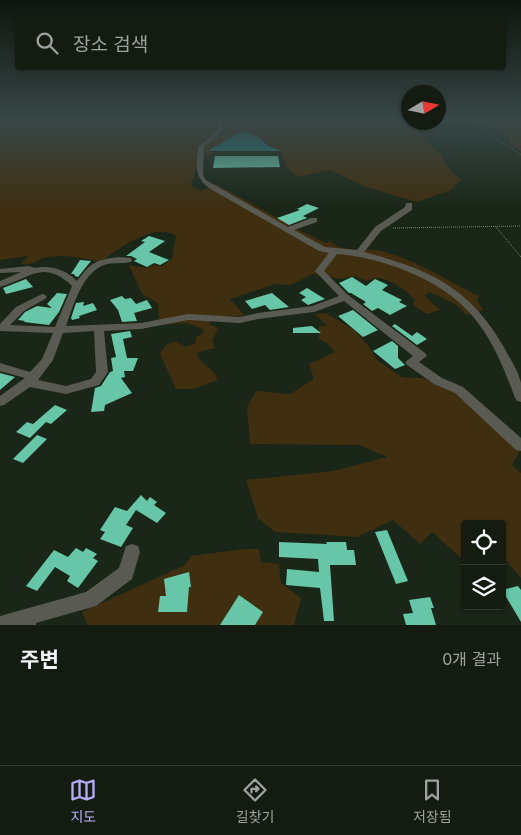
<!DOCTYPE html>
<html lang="ko">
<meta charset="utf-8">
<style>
:root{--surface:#141c11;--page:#21291f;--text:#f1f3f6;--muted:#9da19f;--line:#333a31;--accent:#b6acf8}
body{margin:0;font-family:Inter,"Noto Sans KR",sans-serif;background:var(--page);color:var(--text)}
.controls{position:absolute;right:15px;bottom:15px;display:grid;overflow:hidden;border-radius:5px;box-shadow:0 1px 4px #0004}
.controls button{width:45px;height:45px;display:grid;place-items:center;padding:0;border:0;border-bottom:1px solid var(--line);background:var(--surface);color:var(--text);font:25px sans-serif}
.compass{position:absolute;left:401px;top:85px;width:45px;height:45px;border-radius:50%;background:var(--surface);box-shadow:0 1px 4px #0004;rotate:80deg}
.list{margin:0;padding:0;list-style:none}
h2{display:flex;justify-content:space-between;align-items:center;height:65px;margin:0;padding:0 20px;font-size:21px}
h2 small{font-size:16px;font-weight:400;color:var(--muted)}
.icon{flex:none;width:28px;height:28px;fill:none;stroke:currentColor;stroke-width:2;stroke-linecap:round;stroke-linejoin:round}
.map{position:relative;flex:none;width:521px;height:625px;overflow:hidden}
.search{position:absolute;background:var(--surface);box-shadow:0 1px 4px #0004;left:15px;right:15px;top:15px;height:55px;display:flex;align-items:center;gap:12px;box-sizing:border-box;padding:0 18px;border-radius:5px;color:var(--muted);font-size:19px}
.sheet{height:140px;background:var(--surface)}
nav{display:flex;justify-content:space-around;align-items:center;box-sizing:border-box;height:70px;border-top:1px solid var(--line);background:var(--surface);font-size:14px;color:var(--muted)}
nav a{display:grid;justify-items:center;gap:2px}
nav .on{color:var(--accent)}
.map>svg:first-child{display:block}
</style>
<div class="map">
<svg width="521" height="625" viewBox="0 0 521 625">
<rect width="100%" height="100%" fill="#1a2617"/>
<!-- green -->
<path fill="#3f2e10" d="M0 121H215L218 129 199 145 197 165 191 185 201 191 216 184 297 229 326 243 330 241C343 254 364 247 381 251 415 259 447 281 479 296L477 300 483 310 467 315 455 304 430 292 424 295 440 310 427 314 413 305 415 300C407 291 391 279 378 278 374 278 369 280 366 281L355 276 341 279 313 274 290 285 275 284 230 299 245 316H213L209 324 218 328 212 341 215 348 196 353C202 366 213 367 218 380L193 389H176L160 354 166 345 176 341 186 347 196 343V337L204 333 203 329 186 323 159 325 158 303 142 294 129 265 146 268 155 265 162 266 172 259 176 236C173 234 169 232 165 232 146 229 115 250 101 262 84 259 62 253 44 258 34 261 32 266 21 264L28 256 0 260Z
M222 121H408V122L413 123 417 126 427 143 441 155 447 166 461 180 451 190 417 202 363 186 330 170 299 177C285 167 285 166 281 151L247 132 239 133 211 149V155H205L204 150 207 143 226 129Z
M481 121H521V151L511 143 508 136Z
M326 313 354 330 368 345 378 361 402 377 423 378 458 393 520 451 512 465 521 473V578L502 556V524H465V558H461L432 532 420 544 393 520 357 537 275 532 258 518 246 480 333 471 387 457 359 445 250 444 247 407 256 391 290 394 314 379 309 364 335 352 327 343 319 339V326H327L315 314Z
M244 549H259L261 562 279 564 281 583 301 598 294 625H88L82 612 185 565 191 556Z"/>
<!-- water -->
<path fill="#217c80" d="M245 132 258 137 267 145 281 151H209L211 149 239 133Z"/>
<!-- building -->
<path fill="#67c6a7" d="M215 156H278L280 167 213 168Z
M307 204 319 208 303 216 307 218 289 225 277 218 300 210 297 209Z
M149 236 165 241 149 252 169 260 160 265 154 263 147 267 134 261 137 259 131 256H126L145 242 141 241Z
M80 260 91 261 78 277 75 276 74 274H71Z
M352 277 366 286 375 279 388 285 382 290 402 300 399 302 407 306 390 315 378 308 372 311 363 304 366 302 351 293H349L339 283Z
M26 279 33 287 6 294 3 288Z
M307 288 325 299 308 305 301 300 306 297 299 293Z
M57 293 67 294 59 312 49 325 24 322 25 321 18 320 25 312 37 306 52 308 47 304Z
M272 293 289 307 270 310 265 305 252 309 245 301Z
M122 296 125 299 131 298 136 304 147 300 152 308 134 313 137 321 122 322 118 310 110 300Z
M84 302 83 306 93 303 97 310 79 316 80 318 72 320 71 318 76 303Z
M353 310 378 330 363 337 338 316Z
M395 324 412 336 417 332 427 339 417 345 392 326Z
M312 326 321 333H293V328Z
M130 331 132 337 123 339 127 358H138L133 371H124L125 377 121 378 132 393 105 405 104 411 91 412 95 388 101 386 110 372 113 371 111 358 116 357 111 334Z
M392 341 398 346V358L405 365 395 369 373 351Z
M0 373 15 377 0 390Z
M55 405 67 410 51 424 46 422 30 438 16 432 27 422 33 424Z
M37 435 47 439 23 463 13 459Z
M141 495 147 501 150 497 157 502 154 505 166 513 157 523 136 510 126 525 133 528 121 547 100 539 105 532 100 530 115 507 127 511Z
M387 530 408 581 396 584 375 532Z
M279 542 327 544 326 542H346L347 550H354L356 565H330L334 621H324L320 588 286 585 287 569 319 572 318 559 279 557Z
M76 548 83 552 86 548 97 554 93 558 98 561 78 588 67 581 70 576 55 567 37 591 26 586 54 550 68 557Z
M189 572 191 587H189L187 612H158L160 596H166L164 579Z
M518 586 521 590V622L502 590Z
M239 595 263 612 255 625H220Z
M430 597 434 608H431L436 625H406L403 614 413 613 409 600Z"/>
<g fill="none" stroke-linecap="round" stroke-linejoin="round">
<!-- path -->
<path stroke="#798376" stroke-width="1" stroke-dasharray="1 1" stroke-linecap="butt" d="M476 121 483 126 482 129 521 155
M508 121 521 124
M496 227 521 257
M393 228 521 226"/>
<!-- minor -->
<path fill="#595a51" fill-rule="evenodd" d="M216 121H220L225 129 204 147 203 175 206 180 288 227 311 218H317V222L294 230 325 247 357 250 375 227 405 207 406 203H412V210L381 231 364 252C429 269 471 288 505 349 510 359 519 372 521 383 521 389 521 396 521 402L517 401 515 398C492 334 470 296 404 270 381 261 361 256 337 254L324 271 348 295 425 353 427 356 419 362 442 378 463 387 521 438V451L516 450 455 393 434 384 407 365 405 362 413 356 344 301 314 312 258 319 240 323 188 320 141 329 104 331 108 372 99 385 66 394 30 387 4 405 0 406V396L25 378 0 371V363L30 372 42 359 53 333 0 331V324L16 307 42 294 45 295 47 297 45 299 24 311 10 325 55 327 72 286C43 259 31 278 0 287V281L21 272 0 273V269L29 266C35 269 38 267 44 267 57 267 68 272 77 281 81 276 85 270 91 265 101 258 119 256 131 258L132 260 131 262C122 264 113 262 104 265 82 273 73 307 66 326L141 323 188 314 240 317 258 313 312 306 339 296 315 271 329 253 319 251 209 188C193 176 197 165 198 147L219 129ZM94 331 96 372 91 379 66 386 38 380 53 360 63 333Z
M132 544 138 546 140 552 132 579 96 606 36 623V625H0V616L86 592 119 568 126 546Z"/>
</g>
<!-- sky -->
<linearGradient id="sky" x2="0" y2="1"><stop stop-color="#0e150d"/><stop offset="0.58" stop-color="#384747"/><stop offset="1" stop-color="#384747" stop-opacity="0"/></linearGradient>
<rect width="521" height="208" fill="url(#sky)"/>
</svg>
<div class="controls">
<button><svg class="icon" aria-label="locate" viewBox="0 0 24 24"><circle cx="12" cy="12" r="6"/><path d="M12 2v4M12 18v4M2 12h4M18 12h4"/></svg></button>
<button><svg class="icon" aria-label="layers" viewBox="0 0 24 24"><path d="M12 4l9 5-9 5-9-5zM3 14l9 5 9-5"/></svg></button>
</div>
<svg class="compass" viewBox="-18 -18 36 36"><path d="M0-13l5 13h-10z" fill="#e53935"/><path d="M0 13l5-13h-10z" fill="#9da19f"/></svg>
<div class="search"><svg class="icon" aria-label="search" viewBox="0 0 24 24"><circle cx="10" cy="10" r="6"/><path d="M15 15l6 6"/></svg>장소 검색</div>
</div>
<section class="sheet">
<h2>주변<small>0개 결과</small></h2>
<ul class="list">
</ul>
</section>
<nav>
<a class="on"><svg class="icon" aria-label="map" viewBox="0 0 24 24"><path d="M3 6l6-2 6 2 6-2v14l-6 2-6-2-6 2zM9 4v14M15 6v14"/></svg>지도</a>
<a><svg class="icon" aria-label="directions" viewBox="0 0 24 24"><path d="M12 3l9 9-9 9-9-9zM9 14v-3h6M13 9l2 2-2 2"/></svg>길찾기</a>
<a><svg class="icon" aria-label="saved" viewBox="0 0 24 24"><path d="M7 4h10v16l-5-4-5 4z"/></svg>저장됨</a>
</nav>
